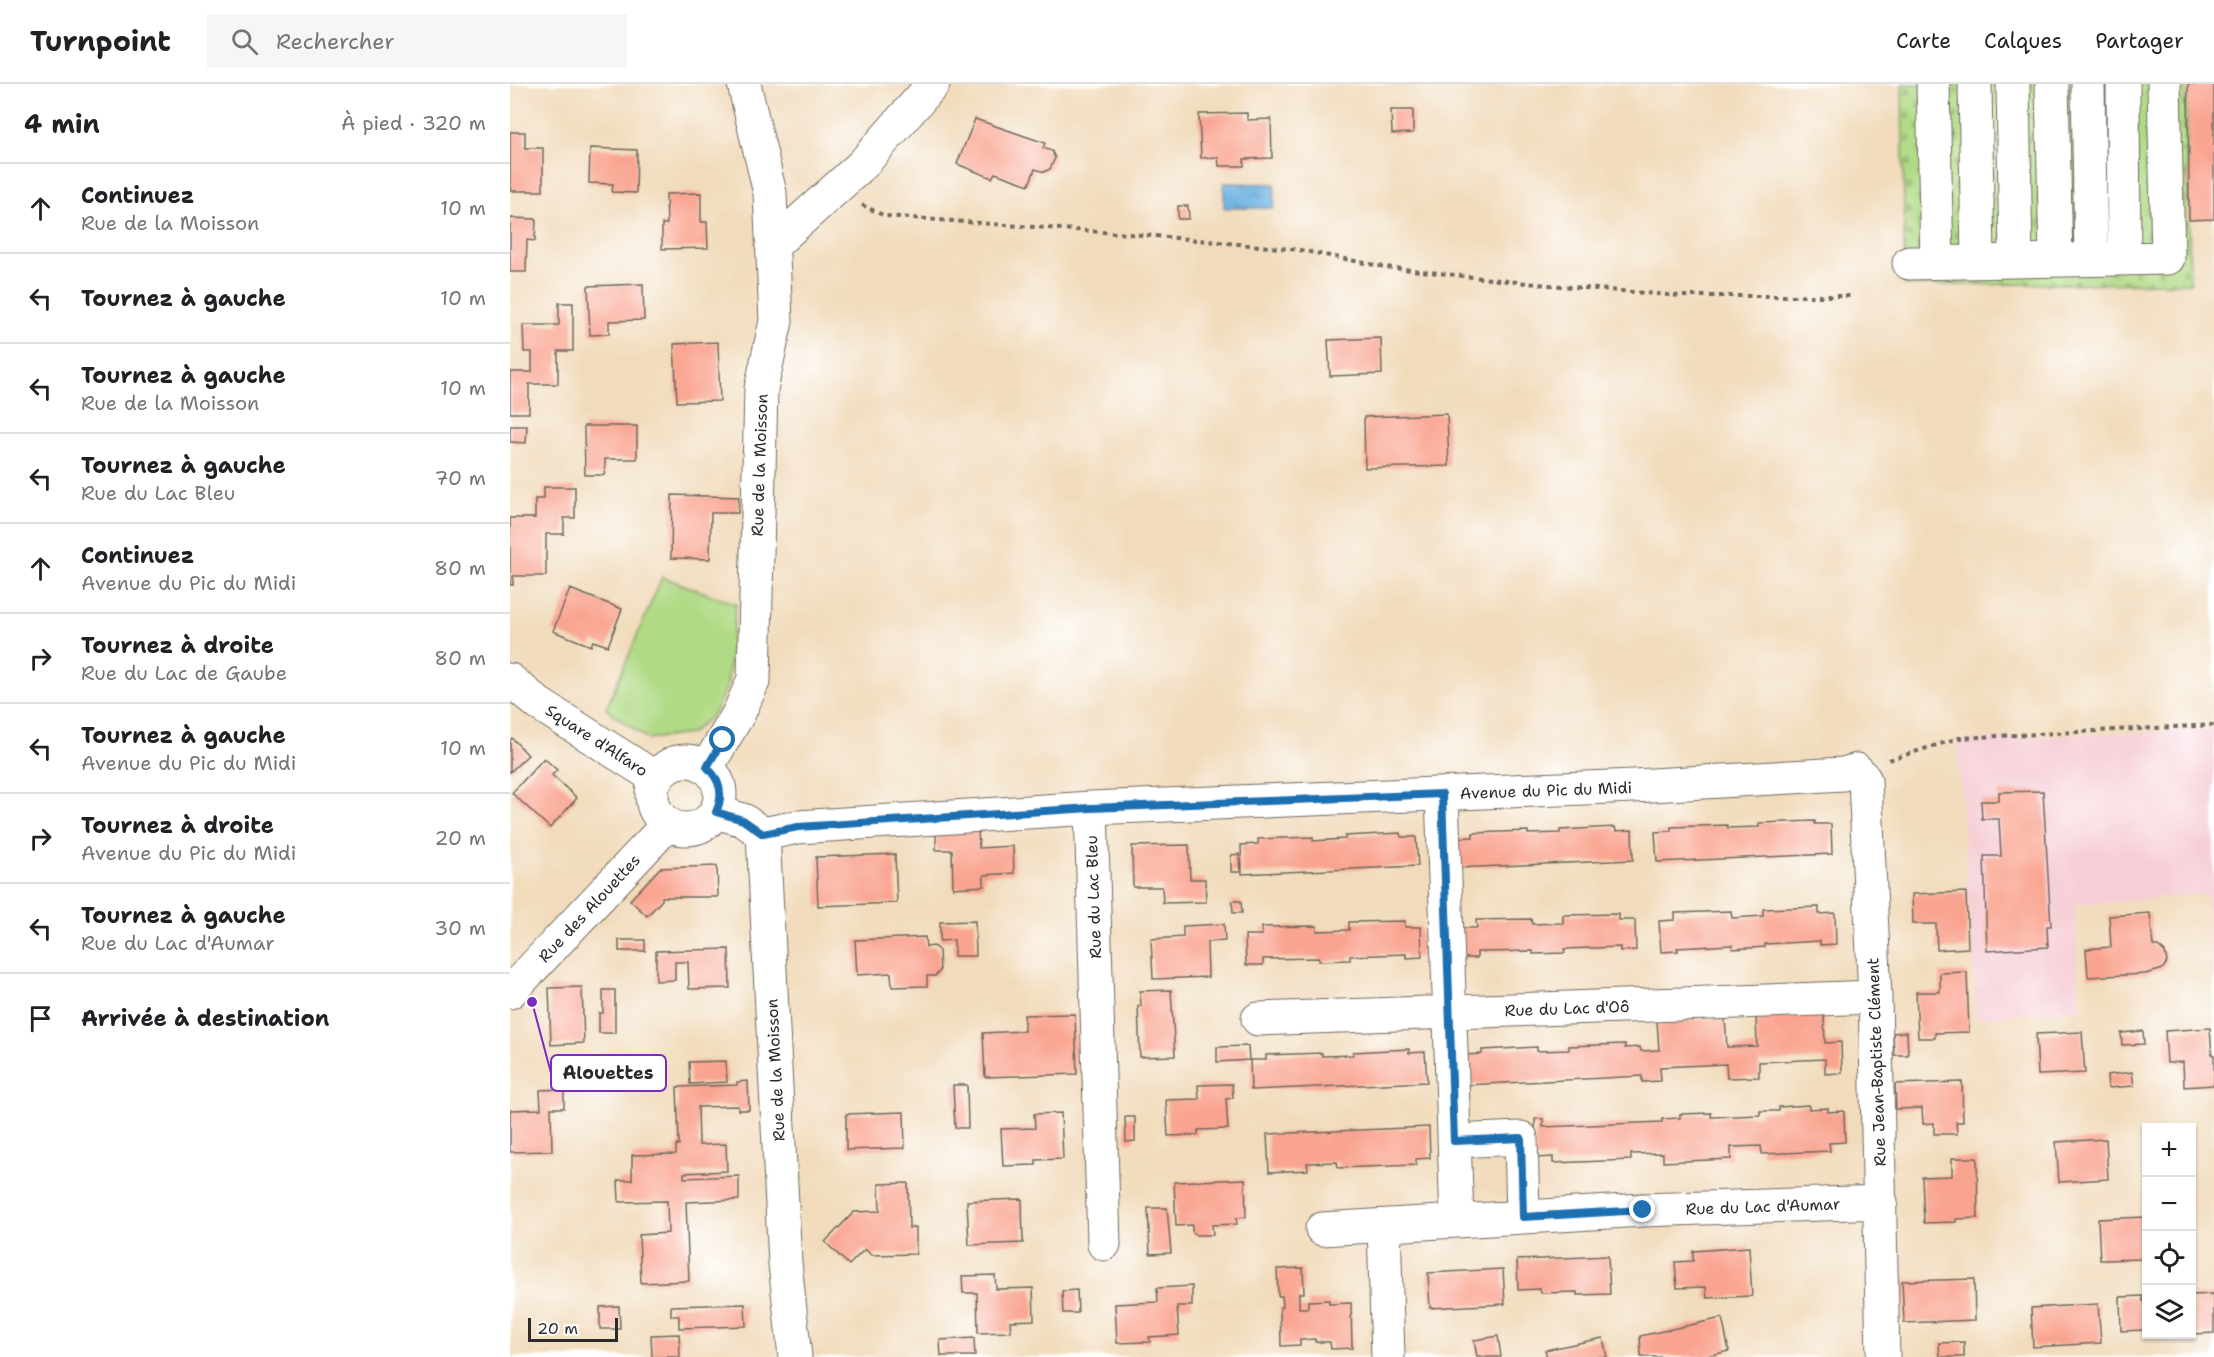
<!DOCTYPE html>
<html lang="fr">
<meta charset="utf-8">
<style>
:root{--surface:#fff;--page:#f6f6f6;--text:#202124;--muted:#757577;--line:#e0e0e0}
body{margin:0;font-family:"Shantell Sans",sans-serif;background:var(--page);color:var(--text)}
.controls{position:absolute;right:18px;bottom:18px;display:grid;overflow:hidden;border-radius:0px;box-shadow:0 2px 4px #0004}
.controls button{width:54px;height:54px;display:grid;place-items:center;padding:0;border:0;border-bottom:2px solid var(--line);background:var(--surface);color:var(--text);font:30px sans-serif}
.scale{position:absolute;left:18px;bottom:15px;width:90px;box-sizing:border-box;padding-left:6px;border:3px solid #2b2b2b;border-top:0;font-size:16px;line-height:21px;white-space:nowrap;color:#2b2b2b;-webkit-text-stroke:4px #fff;paint-order:stroke}
.stop{position:absolute;width:18px;height:18px;margin:-14px;border:4px solid #1f6fb2;border-radius:50%;background:#fff}
.stop.end{background:#1f6fb2;border-color:#fff;box-shadow:0 2px 6px #0008}
.list{margin:0;padding:0;list-style:none}
h2{display:flex;justify-content:space-between;align-items:center;height:78px;margin:0;padding:0 24px;font-size:26px}
h2 small{font-size:20px;font-weight:400;color:var(--muted)}
.list li{display:grid;grid-template-columns:39px 1fr auto;gap:18px;align-items:center;box-sizing:border-box;height:90px;padding:0 24px;border-top:2px solid var(--line)}
.list b{display:block;font-size:22px;white-space:nowrap}
.list p{margin:0;font-size:20px;white-space:nowrap;color:var(--muted)}
.list em{font-size:20px;font-style:normal;color:var(--muted)}
.icon{flex:none;width:33px;height:33px;fill:none;stroke:currentColor;stroke-width:2;stroke-linecap:round;stroke-linejoin:round}
.map{position:relative;flex:none;width:1704px;height:1273px;overflow:hidden}
header{display:flex;align-items:center;gap:36px;box-sizing:border-box;height:84px;padding:0 30px;background:var(--surface);border-bottom:2px solid var(--line)}
header strong{font-size:28px}
nav{display:flex;gap:33px;margin-inline-start:auto;font-size:21px}
.search{width:420px;height:54px;background:var(--page);display:flex;align-items:center;gap:15px;box-sizing:border-box;padding:0 21px;border-radius:0px;color:var(--muted);font-size:22px}
main{display:flex}
aside{flex:1;background:var(--surface)}
.map>svg:first-child{display:block}
</style>
<header>
<strong>Turnpoint</strong>
<div class="search"><svg class="icon" aria-label="search" viewBox="0 0 24 24"><circle cx="10" cy="10" r="6"/><path d="M15 15l6 6"/></svg>Rechercher</div>
<nav><a>Carte</a><a>Calques</a><a>Partager</a></nav>
</header>
<main>
<aside>
<h2>4 min<small>À pied · 320 m</small></h2>
<ul class="list">
<li><svg class="icon" aria-label="ahead" viewBox="0 0 24 24"><path d="M12 20V5M6 11l6-6 6 6"/></svg><div><b>Continuez</b><p>Rue de la Moisson</p></div><em>10 m</em></li>
<li><svg class="icon" aria-label="left" viewBox="0 0 24 24"><path d="M17 20v-9H6M10 6l-5 5 5 5"/></svg><div><b>Tournez à gauche</b></div><em>10 m</em></li>
<li><svg class="icon" aria-label="left" viewBox="0 0 24 24"><path d="M17 20v-9H6M10 6l-5 5 5 5"/></svg><div><b>Tournez à gauche</b><p>Rue de la Moisson</p></div><em>10 m</em></li>
<li><svg class="icon" aria-label="left" viewBox="0 0 24 24"><path d="M17 20v-9H6M10 6l-5 5 5 5"/></svg><div><b>Tournez à gauche</b><p>Rue du Lac Bleu</p></div><em>70 m</em></li>
<li><svg class="icon" aria-label="ahead" viewBox="0 0 24 24"><path d="M12 20V5M6 11l6-6 6 6"/></svg><div><b>Continuez</b><p>Avenue du Pic du Midi</p></div><em>80 m</em></li>
<li><svg class="icon" aria-label="right" viewBox="0 0 24 24"><path d="M7 20v-9h11M14 6l5 5-5 5"/></svg><div><b>Tournez à droite</b><p>Rue du Lac de Gaube</p></div><em>80 m</em></li>
<li><svg class="icon" aria-label="left" viewBox="0 0 24 24"><path d="M17 20v-9H6M10 6l-5 5 5 5"/></svg><div><b>Tournez à gauche</b><p>Avenue du Pic du Midi</p></div><em>10 m</em></li>
<li><svg class="icon" aria-label="right" viewBox="0 0 24 24"><path d="M7 20v-9h11M14 6l5 5-5 5"/></svg><div><b>Tournez à droite</b><p>Avenue du Pic du Midi</p></div><em>20 m</em></li>
<li><svg class="icon" aria-label="left" viewBox="0 0 24 24"><path d="M17 20v-9H6M10 6l-5 5 5 5"/></svg><div><b>Tournez à gauche</b><p>Rue du Lac d'Aumar</p></div><em>30 m</em></li>
<li><svg class="icon" aria-label="arrive" viewBox="0 0 24 24"><path d="M6 21V4h12l-3 4 3 4H6"/></svg><div><b>Arrivée à destination</b></div></li>
</ul>
</aside>
<div class="map">
<svg width="1704" height="1273" viewBox="0 0 1704 1273">
<defs>
<pattern id="cemetery-stones" width="16" height="16" patternUnits="userSpaceOnUse" patternTransform="scale(1.5)"><rect width="16" height="16" fill="#b0da85"/><path d="M2 7V4a2 2 0 0 1 4 0v3zM10 15v-3a2 2 0 0 1 4 0v3z" fill="#98bb73"/></pattern>
<pattern id="water-ripples" width="26" height="14" patternUnits="userSpaceOnUse" patternTransform="scale(1.5)"><rect width="26" height="14" fill="#67b0df"/><path d="M2 4q2-2 4 0t4 0M15 11q2-2 4 0t4 0" fill="none" stroke="#558fb5"/></pattern>
</defs>
<rect width="100%" height="100%" fill="#fff"/>
<filter id="ink" filterUnits="userSpaceOnUse"><feTurbulence type="fractalNoise" baseFrequency=".0167" numOctaves="2"/><feDisplacementMap in="SourceGraphic" scale="12" xChannelSelector="R" yChannelSelector="G"/><feConvolveMatrix kernelMatrix="1 2 1 2 8 2 1 2 1" color-interpolation-filters="sRGB"/></filter>
<filter id="wash" filterUnits="userSpaceOnUse"><feTurbulence type="fractalNoise" baseFrequency=".008" numOctaves="4" result="noise"/><feDisplacementMap in="SourceGraphic" scale="24" xChannelSelector="R" yChannelSelector="G"/><feGaussianBlur stdDeviation="1.35" result="paint"/><feColorMatrix in="noise" values="0 0 0 0 0 0 0 0 0 0 0 0 0 0 0 0 0 1.4 0 .05"/><feComposite in="paint" operator="in"/></filter>
<g filter="url(#wash)">
<rect width="100%" height="100%" fill="#f1dbbb"/>
<!-- built -->
<path fill="#f6cfd6" d="M1704 645V894H1701L1696 810 1565 821 1570 925 1467 934 1447 656Z"/>
<!-- green -->
<path fill="#b0da85" stroke="#6e8258" stroke-width="1.5" d="M152 493 226 520 217 603 203 631 180 650 138 655 96 625Z"/>
<!-- cemetery -->
<path fill="url(#cemetery-stones)" stroke="#6e8258" stroke-width="1.5" d="M1392 0H1676L1680 199 1395 201Z"/>
<!-- water -->
<path fill="url(#water-ripples)" stroke="#496e85" stroke-width="1.5" d="M714 99 765 100 764 124H714Z"/>
<g id="blocks">
<!-- building -->
<path fill="#f9a490" d="M1678 0H1704V135L1679 136Z
M881 26H903V49L882 50Z
M737 29V36L761 35 762 74 734 75V82H709L708 73 691 74 689 30Z
M465 35 535 59 533 64 542 67 545 74 540 85 534 88 525 85 519 101 485 89 482 94 447 80Z
M0 48H15V64H33V107H0Z
M80 64 127 66 126 109 102 108 103 100 79 99Z
M191 109V138H197L198 164 152 165V140H157L156 110Z
M668 122H678L679 135H668Z
M0 134 26 135 25 157 17 156 16 188H0Z
M133 200 134 236 99 237V250L80 251 78 202Z
M49 219H63V267H48V300H19V329H0V288H22V268H14L13 241H49Z
M871 254 872 290 820 292 818 256Z
M208 258 210 317 167 318 164 260Z
M937 330 939 382 855 384 854 333Z
M0 342H17L16 359 0 358Z
M74 342H127V375H95V391H75Z
M34 403H65V434H54V450H36V492H3V501H0V434H25V415H34Z
M162 411 229 413 228 429H201L200 475 161 474Z
M60 505 112 525 98 562 83 557 81 562 43 547Z
M2 654 18 671 0 688V656Z
M34 674 47 686 42 691 67 714 40 744 2 709Z
M1533 707 1541 842H1537L1538 863 1477 867 1474 772H1491L1489 735H1472L1471 717H1489V708Z
M1305 737V740H1321L1322 770 1147 778 1145 748 1161 747V743L1217 741 1218 744 1249 743V739Z
M1105 743 1106 747 1122 746 1123 776 947 784 946 754 963 753V749L1018 747V750L1050 749V746Z
M468 745 469 764 503 762 504 789 474 791V802L443 804 442 766H426V747Z
M890 749 891 753H906L908 782 732 790 731 761 748 760V755L803 753V757L835 755V752Z
M679 761 680 795H695L696 818 653 819 652 803H623L622 762Z
M385 770 387 819 308 822 306 773Z
M729 770 730 788H721V771Z
M207 782 208 813H152V816L137 832 120 816 150 784Z
M1456 808 1458 864 1427 866 1426 840H1403L1402 810Z
M722 817H731L732 829H723Z
M1309 823V830L1325 829 1326 860 1310 861V857L1255 860V863L1223 865 1222 861 1167 864 1168 867 1151 868 1149 837 1165 836V829L1221 827 1222 834 1253 832V825Z
M1640 829 1643 862H1648L1655 868 1657 878 1654 883 1650 886 1635 890 1578 893 1576 865 1601 863 1599 832Z
M1109 830V836H1125L1126 866 1110 867V863L1054 865 1055 869 1023 870V867L967 868V874H950L949 844H967L966 836 1021 835 1022 840 1053 839V831Z
M465 837 466 872H444V856L430 857V838Z
M895 837V843H911L912 873 896 874V870L840 872V876L809 877V874L753 875V881H736L735 851H752V843L807 842V847L839 846V838Z
M714 840 715 857 697 858 698 893 643 895 641 855 673 853V842Z
M415 853 416 863 424 862 429 867 430 887 425 892H417V902L382 903 381 889 347 891 345 856Z
M109 856H135V867H109Z
M219 865 220 904 179 905 178 878H165V896L146 897V867Z
M1457 888 1459 948 1425 949V954H1408L1406 908H1430V889Z
M72 903 74 959 41 961 39 904Z
M93 906H105V949H89V929H93Z
M661 906 665 972 630 973 628 922H631L630 907Z
M565 930 567 990 475 993 473 949 514 947V931Z
M1314 930 1315 959 1331 958 1332 989 1315 990V975L1249 978V993L1217 994 1216 980 1150 983 1151 997 1132 998V992L957 1001 955 971 972 970V966L1027 963V967L1059 966V962L1115 960V964L1130 963 1131 967 1149 966 1147 937 1215 934 1217 963 1247 962 1246 933Z
M1700 944 1702 971H1704V1001L1674 1003 1673 978 1657 979 1655 947Z
M1633 947 1634 960 1612 961 1611 949Z
M1397 948 1398 971H1384L1383 949Z
M1572 948 1575 989 1528 991 1526 950Z
M738 962 739 976 707 978V963Z
M899 965V969L915 968 917 998 741 1006 740 976H756V971L812 969V972L843 971V968Z
M216 977 217 998 180 1000 179 978Z
M1622 988 1624 1002 1598 1004 1597 991Z
M238 997 239 1026H228V1022L188 1023 189 1061 216 1060 217 1087 174 1089V1094L229 1092V1116L176 1118 179 1197 131 1199 129 1151 158 1149 157 1117 109 1118 108 1096H122V1071L166 1070V1061H169L167 1003 227 1001V998Z
M1452 998 1453 1038H1446L1447 1050H1424V1039L1413 1040 1412 1024 1386 1025 1385 1000Z
M722 1000 723 1014 716 1015 718 1045 688 1046V1051L658 1052 656 1016 689 1015 688 1001Z
M443 1001H457L458 1044H445Z
M54 1005V1024H41L42 1067 0 1068V1026L31 1025 30 1006Z
M1299 1021V1025L1318 1024V1028L1334 1027 1335 1058 1319 1059 1320 1067 1252 1070 1251 1062 1221 1063V1075L1153 1078V1069L1121 1070V1076L1043 1079V1073L1026 1074 1025 1035H1033V1043L1152 1038V1035L1170 1034V1030L1201 1029V1033L1250 1031V1027H1269V1023Z
M394 1028 395 1064 336 1066V1030Z
M551 1029 553 1075 526 1076V1081L493 1082 491 1045 525 1044 524 1030Z
M615 1033H625V1057L616 1058Z
M919 1043 920 1074 906 1075V1081L828 1084 827 1078 797 1079 798 1086 759 1088 757 1050Z
M1596 1055 1598 1095 1549 1098 1546 1058Z
M1442 1074H1467L1468 1134 1446 1135V1138L1414 1139 1412 1093 1442 1092Z
M735 1095 736 1133 726 1134 727 1140 702 1141 703 1151H686L682 1147V1141L666 1142 664 1098Z
M398 1099 399 1144 406 1143V1170L361 1171 355 1165 339 1181 315 1158 344 1128 370 1127 369 1100Z
M512 1115 513 1159 459 1161 457 1117Z
M638 1124H657L661 1169 640 1170Z
M1635 1133 1636 1138V1175L1590 1176 1588 1135Z
M1239 1163 1242 1212 1197 1214 1196 1203 1167 1204 1165 1178 1183 1177V1167Z
M1098 1172 1100 1210 1067 1211V1208L1031 1209 1030 1205 1008 1206 1007 1176Z
M793 1184 794 1209H789V1224H798V1217L819 1216V1220L841 1219 842 1264 821 1265 820 1258H805V1255L790 1256V1261L771 1262 770 1223H773L772 1212H768L767 1185Z
M993 1185 995 1220 920 1224 918 1189Z
M485 1191 486 1205 523 1204 524 1236 500 1237 501 1248 468 1249 467 1209H453L452 1192Z
M1464 1195 1465 1236 1394 1239 1392 1197Z
M682 1202V1222H667L669 1251 639 1253 640 1258 607 1259 605 1220 648 1218 647 1204Z
M567 1206 568 1229H553L552 1207Z
M1704 1210V1249L1682 1250V1211Z
M1633 1212V1217H1636V1249H1635L1634 1246 1611 1247 1610 1213Z
M235 1220 236 1242 169 1244V1232H161V1222Z
M1588 1220 1591 1259 1523 1263 1521 1224Z
M109 1222 110 1245H90V1223Z
M1212 1234 1219 1267 1193 1273H1131L1130 1252Z
M169 1250 170 1273H142L141 1251Z
M988 1252 991 1273H967L964 1256Z
M464 1254 465 1272H431L430 1256Z
M1093 1254 1097 1273H1037L1035 1266Z
M1454 1258V1273H1430L1429 1259Z"/>
</g>
</g>
<g filter="url(#ink)">
<use href="#blocks" fill-opacity="0" stroke="#70695d" stroke-width="1.5"/>
<g fill="none" stroke-linecap="round" stroke-linejoin="round">
<!-- minor casing -->
<g stroke="#70695d" stroke-width="35">
<path id="minor" d="M1423 0 1427 178
M1465 0 1468 177
M1503 0 1506 177
M1542 0 1546 176
M1578 0 1581 175
M1613 0 1614 175
M262 162 352 81 423 0
M1399 179 1658 174 1654 0
M0 596 29 620 146 694
M142 711a34 34 0 1 1 68 0a34 34 0 1 1-68 0Z
M197 683 229 629 244 595 251 305 266 237 260 109 234 0
M932 710 947 1137
M581 724 594 1160
M206 728 233 736 253 750 275 1179 285 1273
M253 750 288 743 581 724 1124 702 1333 690 1347 686 1355 696 1365 913 1373 1273
M0 908 158 740
M748 935 1365 913
M944 1057 1011 1054 1013 1133
M874 1142 878 1273
M812 1145 1133 1126 1371 1118"/>
</g>
<!-- path -->
<path stroke="#70695d" stroke-width="4" stroke-dasharray="4.5 4.5" stroke-linecap="butt" d="M352 121 375 132 646 152 790 166 875 183 1016 199 1170 212H1342
M1379 676 1449 654 1704 641"/>
<!-- minor -->
<use href="#minor" stroke="#fff" stroke-width="33"/>
</g>
</g>
<g fill="none" stroke-linecap="round" stroke-linejoin="round" filter="url(#ink)">
<!-- route -->
<path stroke="#1f6fb2" stroke-width="8" d="M213 656 197 683C211 697 214 711 206 728L233 736 253 750 288 743 581 724 932 710 944 1057 1011 1054 1013 1133 1133 1126"/>
</g>
<g text-anchor="middle" stroke-width="5" stroke-linejoin="round" paint-order="stroke">
<!-- street labels -->
<g font-size="16" fill="#2b2b2b" stroke="#fff">
<text transform="translate(249 381) rotate(-88)" y="6">Rue de la Moisson</text>
<text transform="translate(87 656) rotate(33)" y="6">Square d'Alfaro</text>
<text transform="translate(1036 706) rotate(-2)" y="6">Avenue du Pic du Midi</text>
<text transform="translate(583 813) rotate(-92)" y="6">Rue du Lac Bleu</text>
<text transform="translate(79 824) rotate(-47)" y="6">Rue des Alouettes</text>
<text transform="translate(1057 924) rotate(-2)" y="6">Rue du Lac d'Oô</text>
<text transform="translate(1366 978) rotate(-92)" y="6">Rue Jean-Baptiste Clément</text>
<text transform="translate(265 986) rotate(-93)" y="6">Rue de la Moisson</text>
<text transform="translate(1253 1122) rotate(-2)" y="6">Rue du Lac d'Aumar</text>
</g>
</g>
<!-- callouts -->
<path fill="none" stroke="#7b2cbf" stroke-width="2" d="M22 918L41 989"/>
<circle fill="#7b2cbf" stroke="#fff" stroke-width="2" cx="22" cy="918" r="6"/>
<rect fill="#fff" stroke="#7b2cbf" stroke-width="2" x="41" y="971" width="115" height="36" rx="6"/>
<g font-size="18" text-anchor="middle" font-weight="bold" fill="#2b2b2b">
<text x="98" y="995">Alouettes</text>
</g>
</svg>
<div class="controls">
<button>+</button>
<button>−</button>
<button><svg class="icon" aria-label="locate" viewBox="0 0 24 24"><circle cx="12" cy="12" r="6"/><path d="M12 2v4M12 18v4M2 12h4M18 12h4"/></svg></button>
<button><svg class="icon" aria-label="layers" viewBox="0 0 24 24"><path d="M12 4l9 5-9 5-9-5zM3 14l9 5 9-5"/></svg></button>
</div>
<div class="scale">20 m</div>
<div class="stop" style="left:213px;top:656px"></div>
<div class="stop end" style="left:1133px;top:1126px"></div>
</div>
</main>
